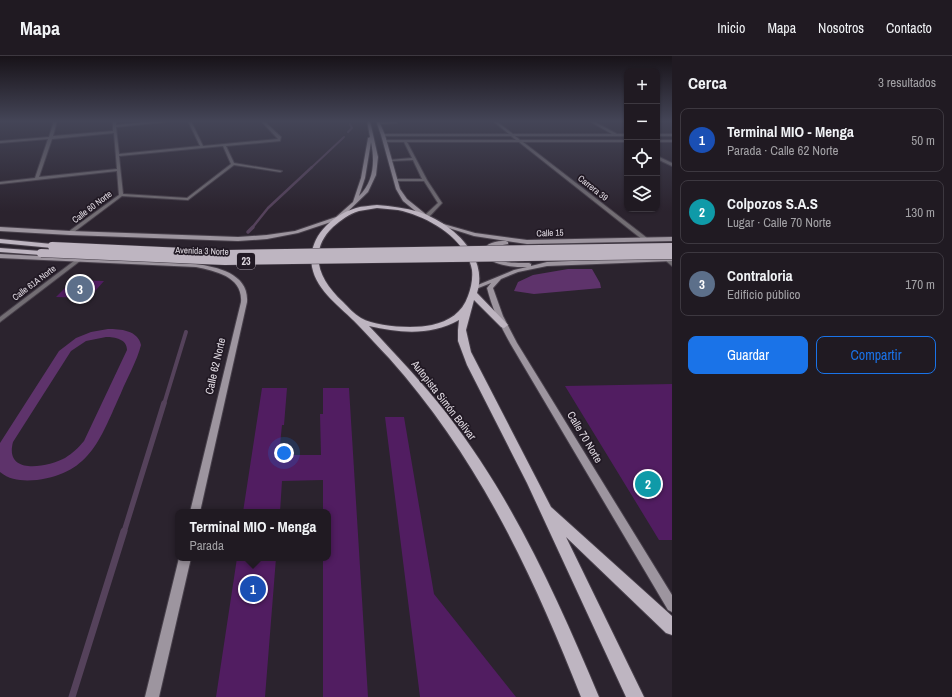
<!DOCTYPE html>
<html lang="es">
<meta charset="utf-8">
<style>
:root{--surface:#201a22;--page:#28232a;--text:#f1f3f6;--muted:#a2a1a5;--line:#3d3840;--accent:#1a73e8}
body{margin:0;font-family:"Archivo Narrow",sans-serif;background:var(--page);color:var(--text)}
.controls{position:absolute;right:12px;top:12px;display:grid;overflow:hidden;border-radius:8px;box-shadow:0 1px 3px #0004}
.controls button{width:36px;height:36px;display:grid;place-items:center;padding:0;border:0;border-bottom:1px solid var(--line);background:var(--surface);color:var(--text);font:20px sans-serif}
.you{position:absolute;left:284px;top:397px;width:14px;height:14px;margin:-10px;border:3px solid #fff;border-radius:50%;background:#1a73e8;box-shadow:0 0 0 6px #1a73e833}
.badge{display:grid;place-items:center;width:26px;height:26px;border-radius:50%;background:var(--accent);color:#fff;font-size:13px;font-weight:700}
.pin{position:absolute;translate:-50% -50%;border:2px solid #fff;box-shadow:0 1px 4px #0006}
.popup{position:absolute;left:175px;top:453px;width:156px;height:52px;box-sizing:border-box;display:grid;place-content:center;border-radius:8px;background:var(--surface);filter:drop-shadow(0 1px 3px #0005);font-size:13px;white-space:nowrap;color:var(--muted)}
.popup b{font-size:15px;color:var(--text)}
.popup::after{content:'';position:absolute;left:50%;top:100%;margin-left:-8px;border:8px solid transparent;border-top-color:var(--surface)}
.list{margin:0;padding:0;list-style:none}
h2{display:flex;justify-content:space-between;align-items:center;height:52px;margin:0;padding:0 16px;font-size:17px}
h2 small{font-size:13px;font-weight:400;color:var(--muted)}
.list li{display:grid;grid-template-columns:26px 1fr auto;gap:12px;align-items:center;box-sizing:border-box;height:64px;margin:0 8px 8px;padding:0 8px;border:1px solid var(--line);border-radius:8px}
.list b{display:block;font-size:15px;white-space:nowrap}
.list p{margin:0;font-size:13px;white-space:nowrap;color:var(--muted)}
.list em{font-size:13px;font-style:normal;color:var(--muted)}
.actions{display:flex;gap:8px;padding:12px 16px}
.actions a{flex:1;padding:9px 0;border:1px solid var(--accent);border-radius:8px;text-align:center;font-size:14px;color:var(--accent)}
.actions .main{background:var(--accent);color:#fff}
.icon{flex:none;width:22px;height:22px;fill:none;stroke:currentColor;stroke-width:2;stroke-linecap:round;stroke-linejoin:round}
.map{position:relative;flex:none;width:672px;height:641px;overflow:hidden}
header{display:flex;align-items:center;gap:24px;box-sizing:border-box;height:56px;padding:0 20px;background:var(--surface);border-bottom:1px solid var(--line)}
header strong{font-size:19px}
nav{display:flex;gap:22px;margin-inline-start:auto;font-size:14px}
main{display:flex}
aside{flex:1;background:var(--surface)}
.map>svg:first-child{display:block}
</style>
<header>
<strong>Mapa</strong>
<nav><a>Inicio</a><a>Mapa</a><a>Nosotros</a><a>Contacto</a></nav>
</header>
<main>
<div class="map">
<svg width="672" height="641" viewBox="0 0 672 641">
<rect width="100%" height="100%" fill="#2b232e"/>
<!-- green -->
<path fill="#5e336b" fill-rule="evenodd" d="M568 213H592L600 227 601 232 534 238 514 235 518 226 533 219Z
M108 273C120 273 138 274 141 289 137 305 127 322 121 337 101 380 92 417 37 424 24 425 11 425 0 416V387L59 295 76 282 91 276ZM106 281C115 281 127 283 127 294L84 385C78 392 73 397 65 402 48 411 4 420 13 386L71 295 86 285Z"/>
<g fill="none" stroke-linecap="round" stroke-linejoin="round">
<!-- stream-far5 -->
<path stroke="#55425b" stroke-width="2" d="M348 76 352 72 350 68
M311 112 344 81"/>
<!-- stream-far4 -->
<path stroke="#55425b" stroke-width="2.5" d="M252 172 268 152 312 111"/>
<!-- stream-far3 -->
<path stroke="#55425b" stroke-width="3.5" d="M248 176 253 171"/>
<!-- stream-far2 -->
<path stroke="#55425b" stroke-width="4" d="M164 348 186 276"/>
<!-- stream-far1 -->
<path stroke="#55425b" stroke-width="5.5" d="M124 476 164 347"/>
<!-- stream -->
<path stroke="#55425b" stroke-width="7" d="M72 641 124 475"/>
</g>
<!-- building -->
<path fill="#511d61" d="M73 224 104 225 89 242 56 241Z
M672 328V484H659L565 330Z
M262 332H287L284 369H282L279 399H321L320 358H323V332H349L368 641H323V502H328V456H323V424L282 425 280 456H243Z
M385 361H404L434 538 516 641H420Z
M237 502H276L265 641H216Z"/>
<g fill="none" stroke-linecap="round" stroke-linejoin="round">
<!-- street casing -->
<g stroke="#48404b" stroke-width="2">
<path id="street" d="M54 65H57L53 80 113 75V65H116V69L158 65H174L116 71 119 98 200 90 188 65H191L203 90 278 83 261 65H264L281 81 280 85 226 90 234 107 282 115 280 116 234 109 188 144 122 140 70 179 67 177 68 176 119 139 117 115 0 128V126L35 122 48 83 0 87V85L49 81ZM114 77 117 113 39 121 52 83ZM223 90 231 108 187 142 123 138 119 100Z
M493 65H496L513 78H612L589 65H593L617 78H627V80H515L520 84H627V86H523L647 182V184H643L519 86H407L427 124 442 147 428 162H424V160L438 147 424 125H395L394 124 396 123H422L413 104 391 105 389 104 412 102 404 86H385L384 84H516L511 80H383L382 78H509Z
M378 66H395L397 67 377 68Z
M657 78H672V80H657Z
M657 84H672V86H657Z
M657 100 672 107V110L657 103Z
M667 201 672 205V210L664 203Z
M78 202 81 204 80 205 0 266V261Z"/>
</g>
<!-- secondary casing -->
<g stroke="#48404b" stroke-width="2">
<path id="secondary" d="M367 65H370L378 101 376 119 368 136 340 163 298 177 267 183 238 185 70 179 0 175V171L70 175 238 181 267 179 295 175 336 161 353 146 361 122 368 82 370 81ZM371 86C375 105 374 126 359 140L365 122Z
M376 65H379L385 79 400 133 407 143 428 160V162H424L403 145 396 133 381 79Z
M433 165 475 177 527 184 672 181V185L527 188 474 180 433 167Z
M506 185 508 186V188L492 191 488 197C499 208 514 207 529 207L531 208V210L547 206 672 201V205L547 210 518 216 501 223 493 232 503 260 517 287 672 539V556L668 554 510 287C500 269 492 252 487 232L491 227 476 233 473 231 514 214 527 211C511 211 493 210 482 197 486 186 496 185 506 185Z
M0 198 196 208C218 211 249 218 247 246L200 456H190L241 246C243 221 216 215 196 211L0 202Z
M179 502H191L159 641H145Z"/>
</g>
<!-- primary casing -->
<g stroke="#48404b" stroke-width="2">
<path id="primary" d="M377 149C392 150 405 152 419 156 452 167 489 200 477 237L508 269 504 272 501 271 474 244 466 274 471 296 551 451 672 560V579L666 577 566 481 644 641H626L527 427 467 309 458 285V274L459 264C430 280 400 277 369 270 396 299 423 327 447 358 513 443 558 543 599 641H581C532 517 479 403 389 302 378 291 368 279 357 268 341 251 317 236 312 211 307 183 330 160 356 152 362 150 370 150 377 149ZM377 152C384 153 391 153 398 154 427 160 466 182 472 214 473 223 471 232 468 240 462 257 449 265 432 269 414 273 377 271 361 262 354 258 348 251 343 246 319 224 307 196 333 171 341 164 349 158 359 155 365 154 371 153 377 152Z
M0 183 52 188 55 190 52 192 0 187Z
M0 192 41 195 45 197 41 199 0 196Z"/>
</g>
<!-- street -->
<use href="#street" fill="#726d73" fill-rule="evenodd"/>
<!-- secondary -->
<use href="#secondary" fill="#9d959f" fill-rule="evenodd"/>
<!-- primary -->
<use href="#primary" fill="#beb5c1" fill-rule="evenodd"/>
<!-- primary-bridge casing -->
<g stroke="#48404b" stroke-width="9" stroke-linecap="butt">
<path id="primary-bridge" d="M52 190 228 198 672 191
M41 197 225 205 672 199"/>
</g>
<!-- primary-bridge -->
<use href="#primary-bridge" stroke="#beb5c1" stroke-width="8"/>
</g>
<!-- sky -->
<linearGradient id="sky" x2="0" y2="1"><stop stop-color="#181319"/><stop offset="0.42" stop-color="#444557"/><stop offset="1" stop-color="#444557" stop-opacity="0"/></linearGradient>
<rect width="672" height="155" fill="url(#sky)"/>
<g text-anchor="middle" stroke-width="3.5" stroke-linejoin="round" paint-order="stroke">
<!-- far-street labels -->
<g font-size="9" fill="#e0dae2" stroke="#211924">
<text transform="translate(593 132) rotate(38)" y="3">Carrera 39</text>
<text transform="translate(92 151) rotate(-37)" y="3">Calle 60 Norte</text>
<text transform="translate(550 177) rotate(-2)" y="3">Calle 15</text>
<text transform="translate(202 195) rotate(2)" y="3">Avenida 3 Norte</text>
<text transform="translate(34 227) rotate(-37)" y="3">Calle 61A Norte</text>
</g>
<!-- shield labels -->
<rect fill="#211924" stroke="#a7a0a9" stroke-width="1" x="237" y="197" width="18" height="16" rx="3"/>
<g font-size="10" font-weight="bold" fill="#e0dae2">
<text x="246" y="209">23</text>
</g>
<!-- street labels -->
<g font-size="11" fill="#e0dae2" stroke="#211924">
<text transform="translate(215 310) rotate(-77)" y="4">Calle 62 Norte</text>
<text transform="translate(444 344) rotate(52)" y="4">Autopista Simón Bolívar</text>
<text transform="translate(585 381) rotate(59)" y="4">Calle 70 Norte</text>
</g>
</g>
</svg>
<div class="controls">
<button>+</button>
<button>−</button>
<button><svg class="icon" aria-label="locate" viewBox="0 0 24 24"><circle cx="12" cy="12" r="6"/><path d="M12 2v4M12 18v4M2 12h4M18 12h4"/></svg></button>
<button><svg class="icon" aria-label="layers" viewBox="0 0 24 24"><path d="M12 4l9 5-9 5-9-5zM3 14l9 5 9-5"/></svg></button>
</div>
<div class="you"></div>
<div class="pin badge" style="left:253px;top:533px;background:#1a4fb4">1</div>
<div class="popup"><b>Terminal MIO - Menga</b>Parada</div>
<div class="pin badge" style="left:648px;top:428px;background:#0f9aa8">2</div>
<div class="pin badge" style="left:80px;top:233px;background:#5c6f8a">3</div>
</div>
<aside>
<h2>Cerca<small>3 resultados</small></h2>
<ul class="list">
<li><span class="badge" style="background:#1a4fb4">1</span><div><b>Terminal MIO - Menga</b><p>Parada · Calle 62 Norte</p></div><em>50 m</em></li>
<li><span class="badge" style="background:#0f9aa8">2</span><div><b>Colpozos S.A.S</b><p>Lugar · Calle 70 Norte</p></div><em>130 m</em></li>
<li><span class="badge" style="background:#5c6f8a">3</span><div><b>Contraloria</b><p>Edificio público</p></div><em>170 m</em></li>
</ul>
<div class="actions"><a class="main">Guardar</a><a>Compartir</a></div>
</aside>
</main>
